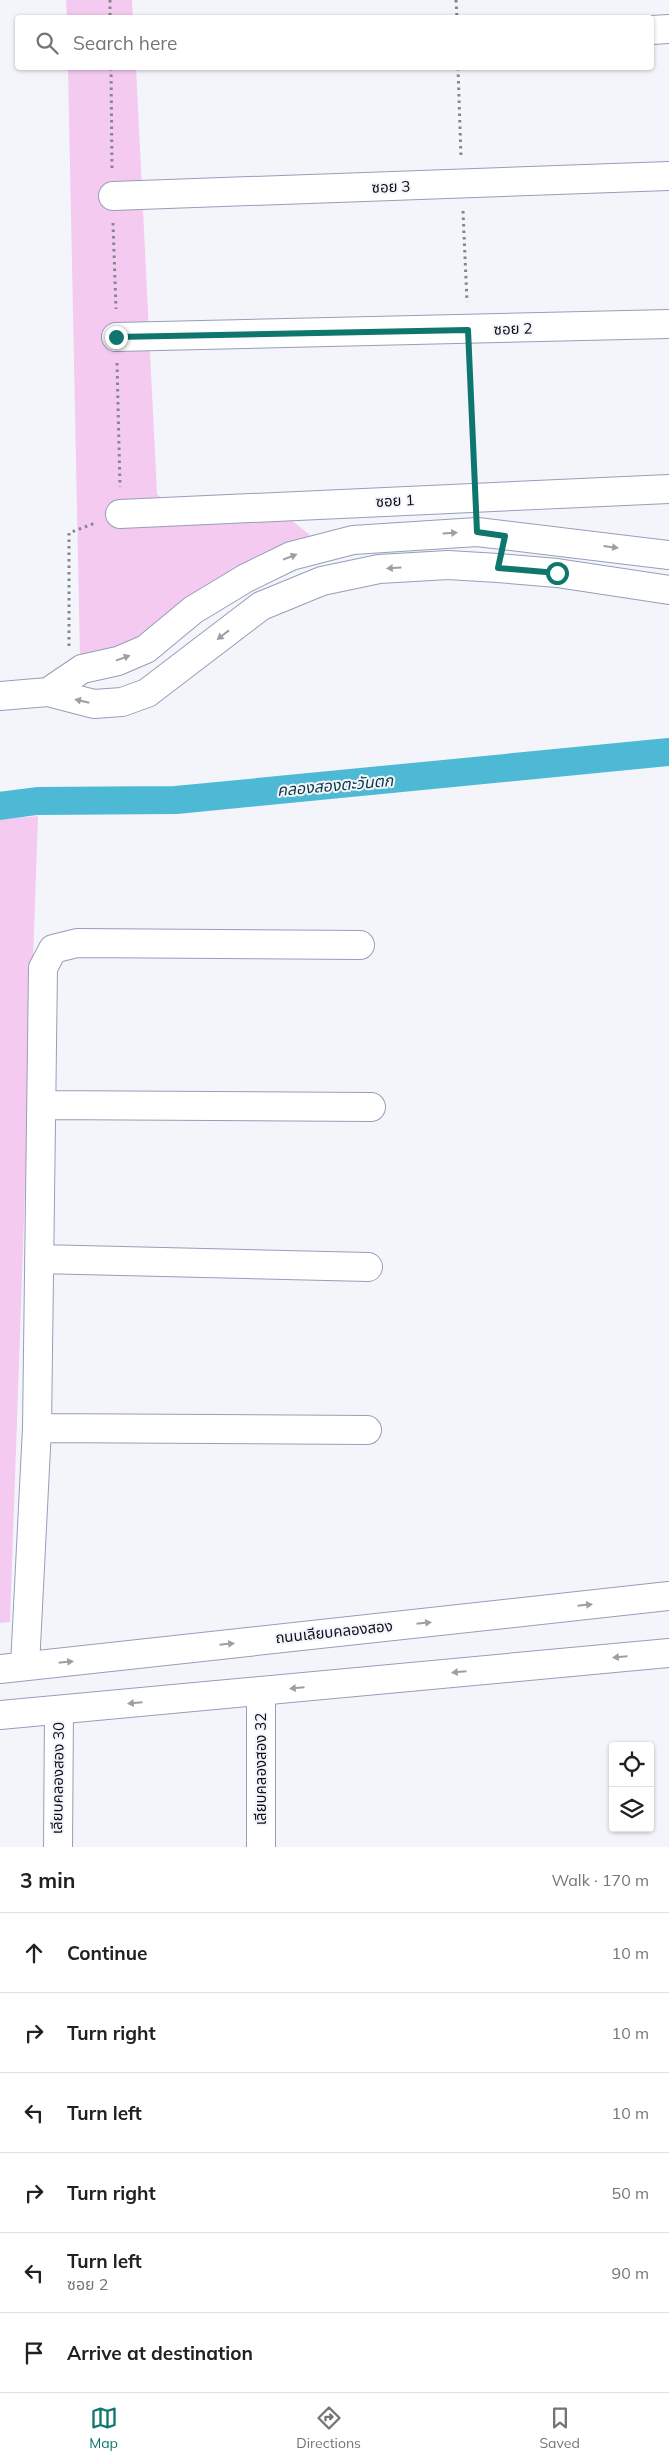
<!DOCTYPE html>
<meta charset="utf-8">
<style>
:root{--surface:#fff;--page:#f2f2f2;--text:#202124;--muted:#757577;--line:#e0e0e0;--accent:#0f766e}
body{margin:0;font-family:Mulish,"Noto Sans Thai",sans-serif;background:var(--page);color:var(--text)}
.controls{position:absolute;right:15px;bottom:15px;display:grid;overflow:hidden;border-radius:5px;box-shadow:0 1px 4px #0004}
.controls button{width:45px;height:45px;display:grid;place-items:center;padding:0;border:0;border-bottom:1px solid var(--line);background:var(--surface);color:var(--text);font:25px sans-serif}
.stop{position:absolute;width:15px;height:15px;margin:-11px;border:4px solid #0f766e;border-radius:50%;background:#fff}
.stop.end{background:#0f766e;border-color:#fff;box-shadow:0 1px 5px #0008}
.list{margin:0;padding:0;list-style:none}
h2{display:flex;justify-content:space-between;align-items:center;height:65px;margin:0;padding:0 20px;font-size:21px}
h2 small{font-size:16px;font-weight:400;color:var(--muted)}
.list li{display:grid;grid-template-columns:32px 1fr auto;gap:15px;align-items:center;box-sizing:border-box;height:80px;padding:0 20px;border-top:1px solid var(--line)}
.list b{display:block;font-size:19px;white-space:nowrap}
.list p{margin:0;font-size:16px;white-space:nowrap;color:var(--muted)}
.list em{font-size:16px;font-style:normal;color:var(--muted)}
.icon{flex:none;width:28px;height:28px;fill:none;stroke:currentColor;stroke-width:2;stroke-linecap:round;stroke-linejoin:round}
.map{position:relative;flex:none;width:669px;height:1847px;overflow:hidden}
.search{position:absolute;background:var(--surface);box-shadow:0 1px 4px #0004;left:15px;right:15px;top:15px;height:55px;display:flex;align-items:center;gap:12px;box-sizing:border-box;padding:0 18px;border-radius:5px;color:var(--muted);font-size:19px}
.sheet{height:545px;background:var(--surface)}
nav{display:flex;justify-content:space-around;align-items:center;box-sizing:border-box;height:70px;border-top:1px solid var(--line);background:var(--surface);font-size:14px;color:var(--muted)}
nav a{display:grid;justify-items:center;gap:2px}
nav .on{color:var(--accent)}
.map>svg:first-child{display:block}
</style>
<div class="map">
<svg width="669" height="1847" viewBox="0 0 669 1847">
<rect width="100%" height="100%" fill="#f3f5fb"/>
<!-- green -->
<path fill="#f4caf1" d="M66 0H132L133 17H67Z
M68 68H136L157 494 176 512 290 519 310 535 140 643 80 657Z
M38 816 10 1622 0 1623V819Z"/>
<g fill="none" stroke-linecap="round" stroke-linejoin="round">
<!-- canal -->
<path stroke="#4db9d5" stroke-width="28" d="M0 806 37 801 176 800 669 752"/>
<!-- minor casing -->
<g stroke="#969eb9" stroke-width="30">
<path id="minor" d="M652 30 669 29
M113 196 669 176
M116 337 669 324
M120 514 669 489
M48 692 82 669 118 661 146 649 193 610 246 578 291 556 353 540 477 532 669 555
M0 696 48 692 94 704 122 702 147 693 261 606 322 581 379 569 448 565 498 568 557 573 669 590
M42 1105 371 1107
M39 1259 368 1267
M37 1428 367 1430
M25 1666 37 1428 43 968 53 949 77 943 360 945
M58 1847 59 1710
M261 1847V1691"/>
</g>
<!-- major casing -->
<g stroke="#969eb9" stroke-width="30">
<path id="major" d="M0 1669 669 1596
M0 1715 669 1653"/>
</g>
<!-- path -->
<path stroke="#84868e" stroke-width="3" stroke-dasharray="2.5 4" stroke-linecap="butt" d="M110 0V18
M456 0 457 18
M111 68 112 169
M458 68 461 157
M463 211 467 302
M113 223 116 309
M469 355 474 472
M117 363 120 487
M69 646V533L95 523"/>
<!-- minor -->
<use href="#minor" stroke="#fff" stroke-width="28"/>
<!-- major -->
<use href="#major" stroke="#fff" stroke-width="28"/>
</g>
<!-- one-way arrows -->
<defs><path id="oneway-solid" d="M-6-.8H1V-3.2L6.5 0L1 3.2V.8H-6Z" transform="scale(1.25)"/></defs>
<g fill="#9e9fa3">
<use href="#oneway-solid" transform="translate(450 533) rotate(-4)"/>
<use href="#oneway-solid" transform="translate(611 547) rotate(7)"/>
<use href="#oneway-solid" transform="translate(290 557) rotate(-21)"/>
<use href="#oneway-solid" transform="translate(394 568) rotate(177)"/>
<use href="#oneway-solid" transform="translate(223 635) rotate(142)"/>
<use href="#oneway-solid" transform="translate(123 658) rotate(-20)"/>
<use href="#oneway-solid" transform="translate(82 701) rotate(-167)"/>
<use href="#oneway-solid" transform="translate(585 1605) rotate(-6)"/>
<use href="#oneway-solid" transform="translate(424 1623) rotate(-6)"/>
<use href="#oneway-solid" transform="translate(227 1644) rotate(-6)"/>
<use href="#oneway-solid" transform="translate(620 1657) rotate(175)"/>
<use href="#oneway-solid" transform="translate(66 1662) rotate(-6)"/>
<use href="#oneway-solid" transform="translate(459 1672) rotate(175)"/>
<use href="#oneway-solid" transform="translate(297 1688) rotate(175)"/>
<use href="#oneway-solid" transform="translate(135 1703) rotate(175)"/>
</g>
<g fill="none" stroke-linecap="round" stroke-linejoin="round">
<!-- route -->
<path stroke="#0f766e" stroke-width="6" d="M116 337 468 330 477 532 505 536 498 568 557 573"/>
</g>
<g text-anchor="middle" stroke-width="4" stroke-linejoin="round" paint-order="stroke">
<!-- street labels -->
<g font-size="15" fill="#0c0f18" stroke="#f3f5fb">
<text transform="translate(391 187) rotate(-2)" y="5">ซอย 3</text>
<text transform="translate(513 329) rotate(-2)" y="5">ซอย 2</text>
<text transform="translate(395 501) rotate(-3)" y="5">ซอย 1</text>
<text transform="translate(334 1632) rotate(-6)" y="5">ถนนเลียบคลองสอง</text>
<text transform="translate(261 1769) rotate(-90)" y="5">เลียบคลองสอง 32</text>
<text transform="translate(58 1778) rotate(-89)" y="5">เลียบคลองสอง 30</text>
</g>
<!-- water labels -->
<g font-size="16" font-style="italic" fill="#063945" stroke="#f3f5fb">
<text transform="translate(335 785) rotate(-5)" y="6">คลองสองตะวันตก</text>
</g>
</g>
</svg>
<div class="controls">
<button><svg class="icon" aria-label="locate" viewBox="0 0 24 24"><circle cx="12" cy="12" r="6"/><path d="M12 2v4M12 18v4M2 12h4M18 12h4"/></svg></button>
<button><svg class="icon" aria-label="layers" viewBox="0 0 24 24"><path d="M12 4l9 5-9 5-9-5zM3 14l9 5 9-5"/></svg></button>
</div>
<div class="stop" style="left:557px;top:573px"></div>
<div class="stop end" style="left:116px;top:337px"></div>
<div class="search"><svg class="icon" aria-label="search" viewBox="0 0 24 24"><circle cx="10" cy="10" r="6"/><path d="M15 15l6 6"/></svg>Search here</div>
</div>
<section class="sheet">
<h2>3 min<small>Walk · 170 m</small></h2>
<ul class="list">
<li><svg class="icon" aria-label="ahead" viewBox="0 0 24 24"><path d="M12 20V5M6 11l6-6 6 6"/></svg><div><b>Continue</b></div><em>10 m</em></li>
<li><svg class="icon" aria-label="right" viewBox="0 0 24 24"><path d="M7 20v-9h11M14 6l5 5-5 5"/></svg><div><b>Turn right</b></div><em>10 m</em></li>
<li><svg class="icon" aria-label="left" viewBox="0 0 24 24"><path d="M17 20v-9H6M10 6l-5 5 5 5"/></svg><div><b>Turn left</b></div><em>10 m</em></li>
<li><svg class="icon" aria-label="right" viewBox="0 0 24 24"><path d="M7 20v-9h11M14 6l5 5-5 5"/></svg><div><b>Turn right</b></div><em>50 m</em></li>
<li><svg class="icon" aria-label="left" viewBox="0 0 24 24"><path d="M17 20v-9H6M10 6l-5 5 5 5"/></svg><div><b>Turn left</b><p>ซอย 2</p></div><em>90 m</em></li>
<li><svg class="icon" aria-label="arrive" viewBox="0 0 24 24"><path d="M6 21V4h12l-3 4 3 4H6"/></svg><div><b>Arrive at destination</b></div></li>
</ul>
</section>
<nav>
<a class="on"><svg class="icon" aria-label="map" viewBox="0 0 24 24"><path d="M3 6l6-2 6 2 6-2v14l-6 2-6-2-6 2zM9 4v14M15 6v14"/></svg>Map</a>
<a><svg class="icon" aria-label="directions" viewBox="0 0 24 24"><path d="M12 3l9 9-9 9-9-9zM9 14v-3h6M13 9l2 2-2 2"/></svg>Directions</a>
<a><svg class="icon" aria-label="saved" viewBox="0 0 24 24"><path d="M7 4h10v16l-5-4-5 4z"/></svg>Saved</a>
</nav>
